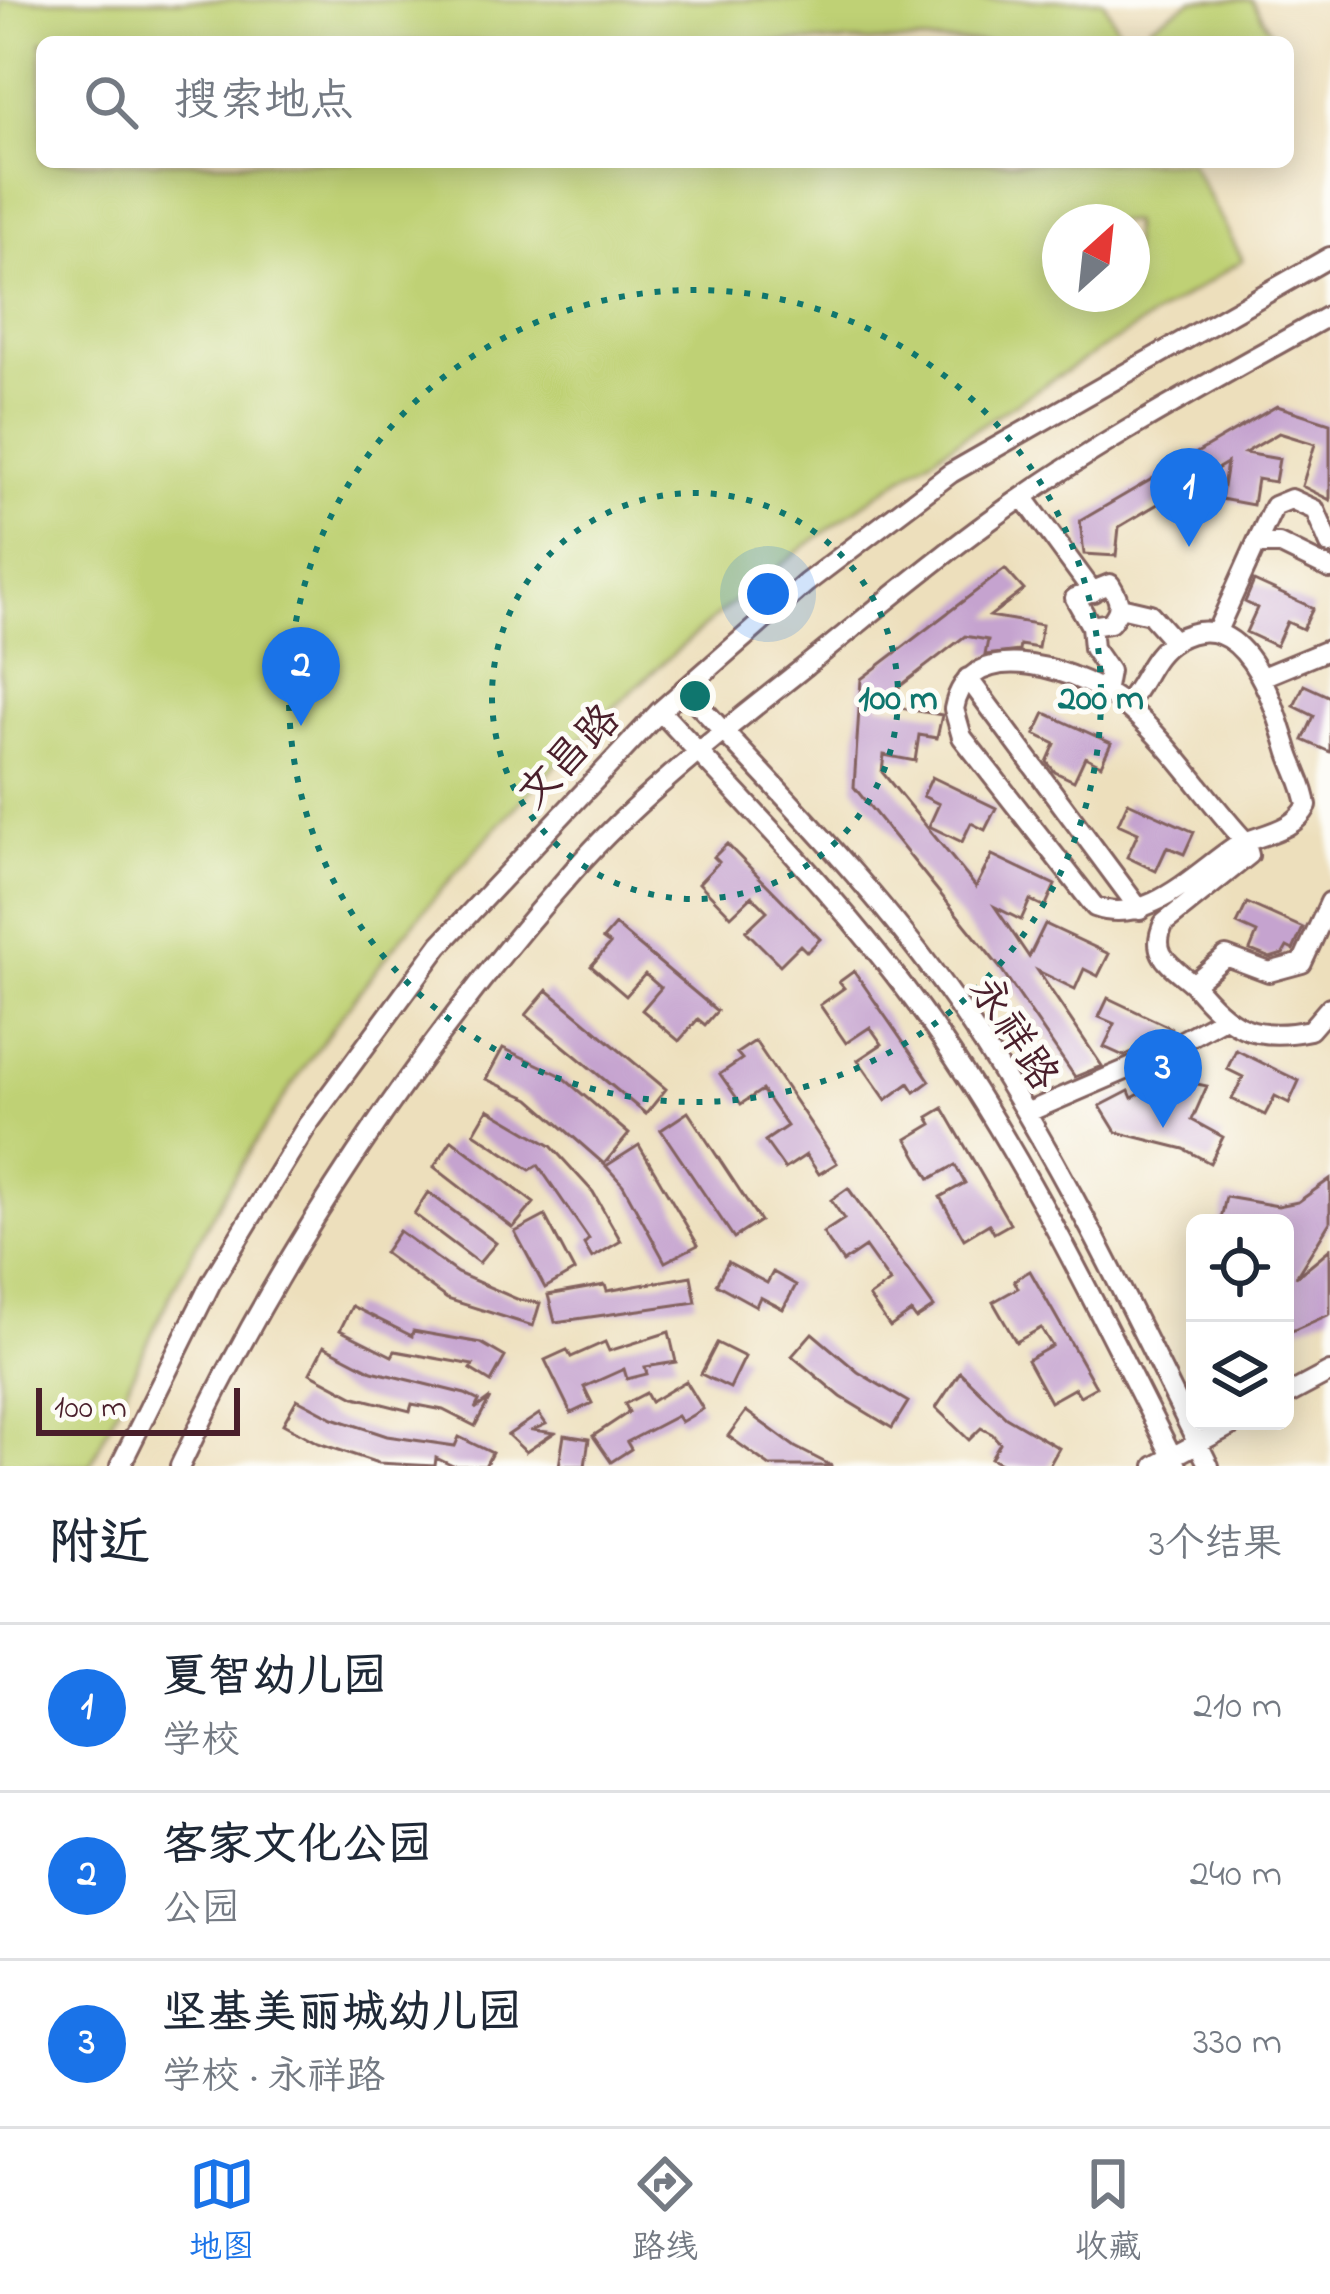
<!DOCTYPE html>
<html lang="zh">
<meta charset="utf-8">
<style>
:root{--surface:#fff;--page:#f2f2f3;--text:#1f2937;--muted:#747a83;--line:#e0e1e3;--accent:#1a73e8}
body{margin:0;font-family:"Indie Flower","LXGW WenKai TC",sans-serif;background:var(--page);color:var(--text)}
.controls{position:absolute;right:36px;bottom:36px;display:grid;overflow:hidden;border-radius:18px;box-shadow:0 6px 30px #0003}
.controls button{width:108px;height:108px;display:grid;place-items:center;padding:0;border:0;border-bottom:3px solid var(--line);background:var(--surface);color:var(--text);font:60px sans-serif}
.compass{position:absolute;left:1042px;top:204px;width:108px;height:108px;border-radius:50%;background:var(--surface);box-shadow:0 6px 30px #0003;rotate:27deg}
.scale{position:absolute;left:36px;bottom:30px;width:204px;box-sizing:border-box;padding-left:12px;border:6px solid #4a1f2b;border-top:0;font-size:33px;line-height:42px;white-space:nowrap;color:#4a1f2b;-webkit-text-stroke:9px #fdfcf7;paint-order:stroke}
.you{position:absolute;left:768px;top:594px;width:42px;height:42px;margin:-30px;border:9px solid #fff;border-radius:50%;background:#1a73e8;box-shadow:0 0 0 18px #1a73e833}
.badge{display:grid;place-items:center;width:78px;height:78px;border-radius:50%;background:var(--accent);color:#fff;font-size:39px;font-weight:700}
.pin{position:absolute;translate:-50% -99px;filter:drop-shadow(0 3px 6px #0008)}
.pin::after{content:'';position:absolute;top:63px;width:42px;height:36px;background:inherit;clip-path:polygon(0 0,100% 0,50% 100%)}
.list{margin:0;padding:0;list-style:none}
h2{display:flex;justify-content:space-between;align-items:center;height:156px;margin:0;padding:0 48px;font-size:51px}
h2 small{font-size:39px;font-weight:400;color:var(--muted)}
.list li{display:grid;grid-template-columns:78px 1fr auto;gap:36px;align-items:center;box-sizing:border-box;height:168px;padding:0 48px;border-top:3px solid var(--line)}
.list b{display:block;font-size:45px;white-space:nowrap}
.list p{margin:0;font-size:39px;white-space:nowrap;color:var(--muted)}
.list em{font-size:39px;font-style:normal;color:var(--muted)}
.icon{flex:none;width:66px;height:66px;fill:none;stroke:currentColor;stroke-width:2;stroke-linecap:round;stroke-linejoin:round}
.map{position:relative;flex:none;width:1330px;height:1466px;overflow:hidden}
.search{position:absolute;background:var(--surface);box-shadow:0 6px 30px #0003;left:36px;right:36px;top:36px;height:132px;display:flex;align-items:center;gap:30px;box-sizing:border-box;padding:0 42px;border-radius:18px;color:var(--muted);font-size:45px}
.sheet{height:660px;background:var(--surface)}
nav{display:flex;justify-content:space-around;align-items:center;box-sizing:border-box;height:168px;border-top:3px solid var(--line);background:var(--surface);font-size:33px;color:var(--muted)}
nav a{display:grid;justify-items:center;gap:6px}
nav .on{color:var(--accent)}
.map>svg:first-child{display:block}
</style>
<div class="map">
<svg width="1330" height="1466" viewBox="0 0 1330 1466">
<rect width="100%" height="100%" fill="#fdfcf7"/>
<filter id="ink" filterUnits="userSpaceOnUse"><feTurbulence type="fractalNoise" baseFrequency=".00833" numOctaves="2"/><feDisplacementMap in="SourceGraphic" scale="24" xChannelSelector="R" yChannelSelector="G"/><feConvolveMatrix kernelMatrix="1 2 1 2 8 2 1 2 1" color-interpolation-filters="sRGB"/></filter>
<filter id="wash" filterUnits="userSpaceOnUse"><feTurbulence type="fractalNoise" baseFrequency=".004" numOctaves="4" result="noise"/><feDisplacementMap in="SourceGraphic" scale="48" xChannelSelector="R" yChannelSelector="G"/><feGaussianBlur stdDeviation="2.7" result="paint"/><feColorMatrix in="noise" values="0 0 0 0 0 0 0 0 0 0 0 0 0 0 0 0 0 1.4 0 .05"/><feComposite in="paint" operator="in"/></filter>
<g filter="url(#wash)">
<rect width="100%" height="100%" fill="#eddfbc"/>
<!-- green -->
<path fill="#bfd174" stroke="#847850" stroke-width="3" fill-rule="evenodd" d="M0 0H1103L1125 42H42V162H1190L1243 260C1061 376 869 486 704 627 515 788 335 996 213 1214 167 1295 130 1382 90 1466H0ZM1060 222H1132V294H1060Z
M1193 0H1252L1277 42H1160L1150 25Z"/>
<g id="blocks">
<!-- building -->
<path fill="#c5a3cf" d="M1277 406 1330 423V500L1302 486 1315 444 1279 433 1245 453 1279 459 1275 482 1257 479 1253 505 1221 499 1227 463 1119 527 1116 556 1084 554 1080 521Z
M1005 569 1024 590 990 616 1042 625 1038 648 1020 645 1019 651 985 655 988 640 965 636 877 704 942 715 937 738 919 735 915 761 884 755 882 772 976 887 992 855 1055 885 1045 907 1030 900 1021 920 995 907 1029 957 1045 924 1109 954 1098 976 1084 969 1075 989 1038 971 1102 1066 1075 1077 1001 969 854 787 861 679Z
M1254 581 1313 608 1303 629 1287 622 1276 646 1246 632 1257 608 1245 602Z
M1304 685 1330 697V752L1303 740 1314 716 1294 706Z
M1045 713 1111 743 1101 765 1085 757 1074 781 1055 772 1047 762 1055 744 1035 734Z
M932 777 996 808 985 830 971 823 962 842 929 826 939 804 923 796Z
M1128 802 1194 832 1184 854 1167 847 1156 871 1127 857 1138 833 1118 824Z
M727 844 820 939 807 952 800 945 780 965 746 931 767 911 752 896 731 916 699 883 719 862 714 857Z
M1247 903 1303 928 1293 950 1287 947 1283 954 1270 958 1250 950 1257 933 1237 924Z
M615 925 717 1011 705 1025 698 1019 679 1041 642 1010 661 988 645 974 626 996 591 966 610 944 603 939Z
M854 971 930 1081 915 1092 909 1083 886 1100 858 1060 882 1044 870 1027 846 1043 820 1005 844 988 839 982Z
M547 990 666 1089 646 1114 526 1015Z
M1108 998 1171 1028 1169 1033 1124 1056 1104 1047 1115 1024 1099 1017Z
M755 1041 837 1163 819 1174 806 1155 785 1169 765 1141 787 1126 762 1090 741 1104 720 1074 742 1059 737 1053Z
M503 1048 560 1075 629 1134 604 1164 530 1099 486 1079Z
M1236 1050 1299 1081 1289 1103 1275 1096 1265 1115 1232 1099 1243 1077 1227 1069Z
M1183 1081 1207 1086 1192 1120 1223 1137 1210 1163 1184 1149 1116 1132 1100 1106 1129 1091 1132 1098 1157 1085Z
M943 1108 1010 1224 994 1233 989 1224 964 1239 940 1197 965 1183 955 1165 930 1179 907 1139 932 1124 928 1117Z
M488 1109 551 1146 593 1192 621 1241 592 1258 584 1244 589 1239 538 1165 530 1170 474 1133Z
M688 1112 760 1221 734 1238 661 1130Z
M452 1140 534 1203 513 1228 434 1167Z
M639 1145 698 1245 665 1262 623 1185 606 1166Z
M1330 1179V1222L1296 1277 1330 1249V1314L1285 1334V1223H1220L1226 1197 1278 1206 1298 1202Z
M848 1188 934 1307 916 1319 911 1312 890 1327 869 1297 890 1282 865 1247 843 1262 823 1233 844 1219 831 1200Z
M428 1192 496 1243 479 1263 414 1214Z
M545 1216 574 1271 545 1288 515 1232Z
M399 1231 457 1273 519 1300 540 1303 533 1326 447 1299 384 1253Z
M728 1262 767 1283 773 1272 796 1285 783 1309 760 1297 756 1306 716 1284Z
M1030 1271 1096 1387 1080 1396 1075 1388 1050 1402 1027 1360 1052 1346 1041 1328 1016 1342 993 1302 1018 1288 1014 1280Z
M691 1276 696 1302 555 1322 548 1295 605 1285 607 1291Z
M352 1306 412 1336 413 1331 481 1343 505 1357 491 1382 470 1369 473 1365 395 1351 392 1356 340 1330Z
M669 1332 676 1362 645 1367 647 1374 627 1379 624 1369 584 1387 592 1403 571 1413 545 1360 567 1350 571 1357 605 1342 609 1351Z
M812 1333 858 1372 908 1402 892 1428 841 1397 792 1356Z
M717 1343 745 1357 730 1388 701 1374Z
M324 1346 372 1371 465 1394 479 1401 475 1409 490 1398 475 1426 443 1410 412 1404 410 1411 355 1397 310 1373Z
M960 1372 1006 1417 1059 1448 1049 1466H1007L991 1458 1000 1443 992 1434 981 1428 969 1440 936 1408Z
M686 1381 703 1409 681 1422 677 1416 627 1442 631 1449 611 1462 593 1436 629 1412 625 1404 646 1393 651 1402Z
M297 1399 333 1418 387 1436 455 1446 459 1437 492 1453 485 1466H453L436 1458 435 1466 378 1463 318 1443 283 1424Z
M746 1411 795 1447 832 1466H770L728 1436Z
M539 1414 546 1424 533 1430 554 1433 526 1452 508 1435Z
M564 1435 589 1439 585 1466H559Z"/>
</g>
</g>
<g filter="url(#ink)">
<use href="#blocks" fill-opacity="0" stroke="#83625e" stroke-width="3"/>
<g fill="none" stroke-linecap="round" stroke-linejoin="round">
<!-- minor casing -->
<g stroke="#83625e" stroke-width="24">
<path id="minor" d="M1024 498 1093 592
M1256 544 1274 506 1291 499 1315 510 1330 545
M1110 584C1120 600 1123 608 1110 623L1091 626 1075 598Z
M1120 607 1150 614 1174 641
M1091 626 1093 648 1109 671 1105 693
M1216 633 1256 544H1279L1330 569
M1262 677 1330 649
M968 678 1140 910
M684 689C777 790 876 888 954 1000 1055 1145 1131 1309 1209 1466
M1125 705C1145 684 1150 654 1176 640 1246 601 1275 707 1289 753 1295 771 1305 787 1307 806 1293 833 1258 834 1234 847 1193 875 1146 926 1095 907L962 737 954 709C969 629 1085 672 1127 707 1172 745 1205 798 1245 841L1249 855 1164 923C1149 955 1170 964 1193 984L1226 956 1269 972 1302 963 1330 902
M660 711C753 811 849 908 929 1021 1027 1159 1100 1315 1177 1466
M1193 984C1229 1027 1252 1042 1310 1030L1330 1007
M1026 1113 1144 1062 1222 1019
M1285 1396 1330 1372
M120 1466 211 1283 308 1124 440 945 660 711 806 583 951 473 1330 257
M180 1466C280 1252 417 1048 573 871 638 797 720 734 797 673 861 622 923 569 989 521 1095 443 1215 380 1330 315
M1155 1466 1239 1421"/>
</g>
<!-- minor -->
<use href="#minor" stroke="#fff" stroke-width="18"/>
</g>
</g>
<!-- distance rings -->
<g fill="none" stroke="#0f766e" stroke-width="6" stroke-dasharray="6 12">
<circle cx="695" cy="696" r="203"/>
<circle cx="695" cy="696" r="406"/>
</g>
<g text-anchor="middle" stroke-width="10" stroke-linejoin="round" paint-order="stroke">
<!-- street labels -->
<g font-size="42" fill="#4a1f2b" stroke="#fdfcf7">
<text transform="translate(567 755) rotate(-46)" y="15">文昌路</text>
<text transform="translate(1016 1032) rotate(57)" y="15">永祥路</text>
</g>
</g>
<circle cx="695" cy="696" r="18" fill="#0f766e" stroke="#fdfcf7" stroke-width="6"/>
<g font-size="36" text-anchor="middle" font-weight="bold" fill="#0f766e" stroke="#fdfcf7" stroke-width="10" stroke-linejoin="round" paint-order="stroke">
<text x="898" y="709">100 m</text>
<text x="1101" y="709">200 m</text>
</g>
</svg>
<div class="controls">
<button><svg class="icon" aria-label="locate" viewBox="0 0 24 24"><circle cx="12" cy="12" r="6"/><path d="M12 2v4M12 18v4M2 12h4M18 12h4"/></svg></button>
<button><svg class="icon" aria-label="layers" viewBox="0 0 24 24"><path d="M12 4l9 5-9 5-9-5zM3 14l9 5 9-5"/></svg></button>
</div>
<svg class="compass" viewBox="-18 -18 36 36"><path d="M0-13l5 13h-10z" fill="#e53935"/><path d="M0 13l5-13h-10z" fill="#747a83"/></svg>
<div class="scale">100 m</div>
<div class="you"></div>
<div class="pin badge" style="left:1189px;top:547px">1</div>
<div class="pin badge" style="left:301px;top:726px">2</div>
<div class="pin badge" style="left:1163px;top:1128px">3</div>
<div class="search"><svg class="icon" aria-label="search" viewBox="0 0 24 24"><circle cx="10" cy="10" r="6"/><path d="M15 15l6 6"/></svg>搜索地点</div>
</div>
<section class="sheet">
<h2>附近<small>3个结果</small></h2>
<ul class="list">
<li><span class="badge">1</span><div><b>夏智幼儿园</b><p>学校</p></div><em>210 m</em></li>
<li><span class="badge">2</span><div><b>客家文化公园</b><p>公园</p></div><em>240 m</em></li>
<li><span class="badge">3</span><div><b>坚基美丽城幼儿园</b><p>学校 · 永祥路</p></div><em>330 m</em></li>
</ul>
</section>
<nav>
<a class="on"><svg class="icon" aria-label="map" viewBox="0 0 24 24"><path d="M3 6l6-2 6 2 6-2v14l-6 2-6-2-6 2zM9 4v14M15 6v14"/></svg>地图</a>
<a><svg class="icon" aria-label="directions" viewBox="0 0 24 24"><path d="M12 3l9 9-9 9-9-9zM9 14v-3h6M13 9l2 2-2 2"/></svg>路线</a>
<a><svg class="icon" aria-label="saved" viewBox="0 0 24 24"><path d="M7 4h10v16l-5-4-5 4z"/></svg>收藏</a>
</nav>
